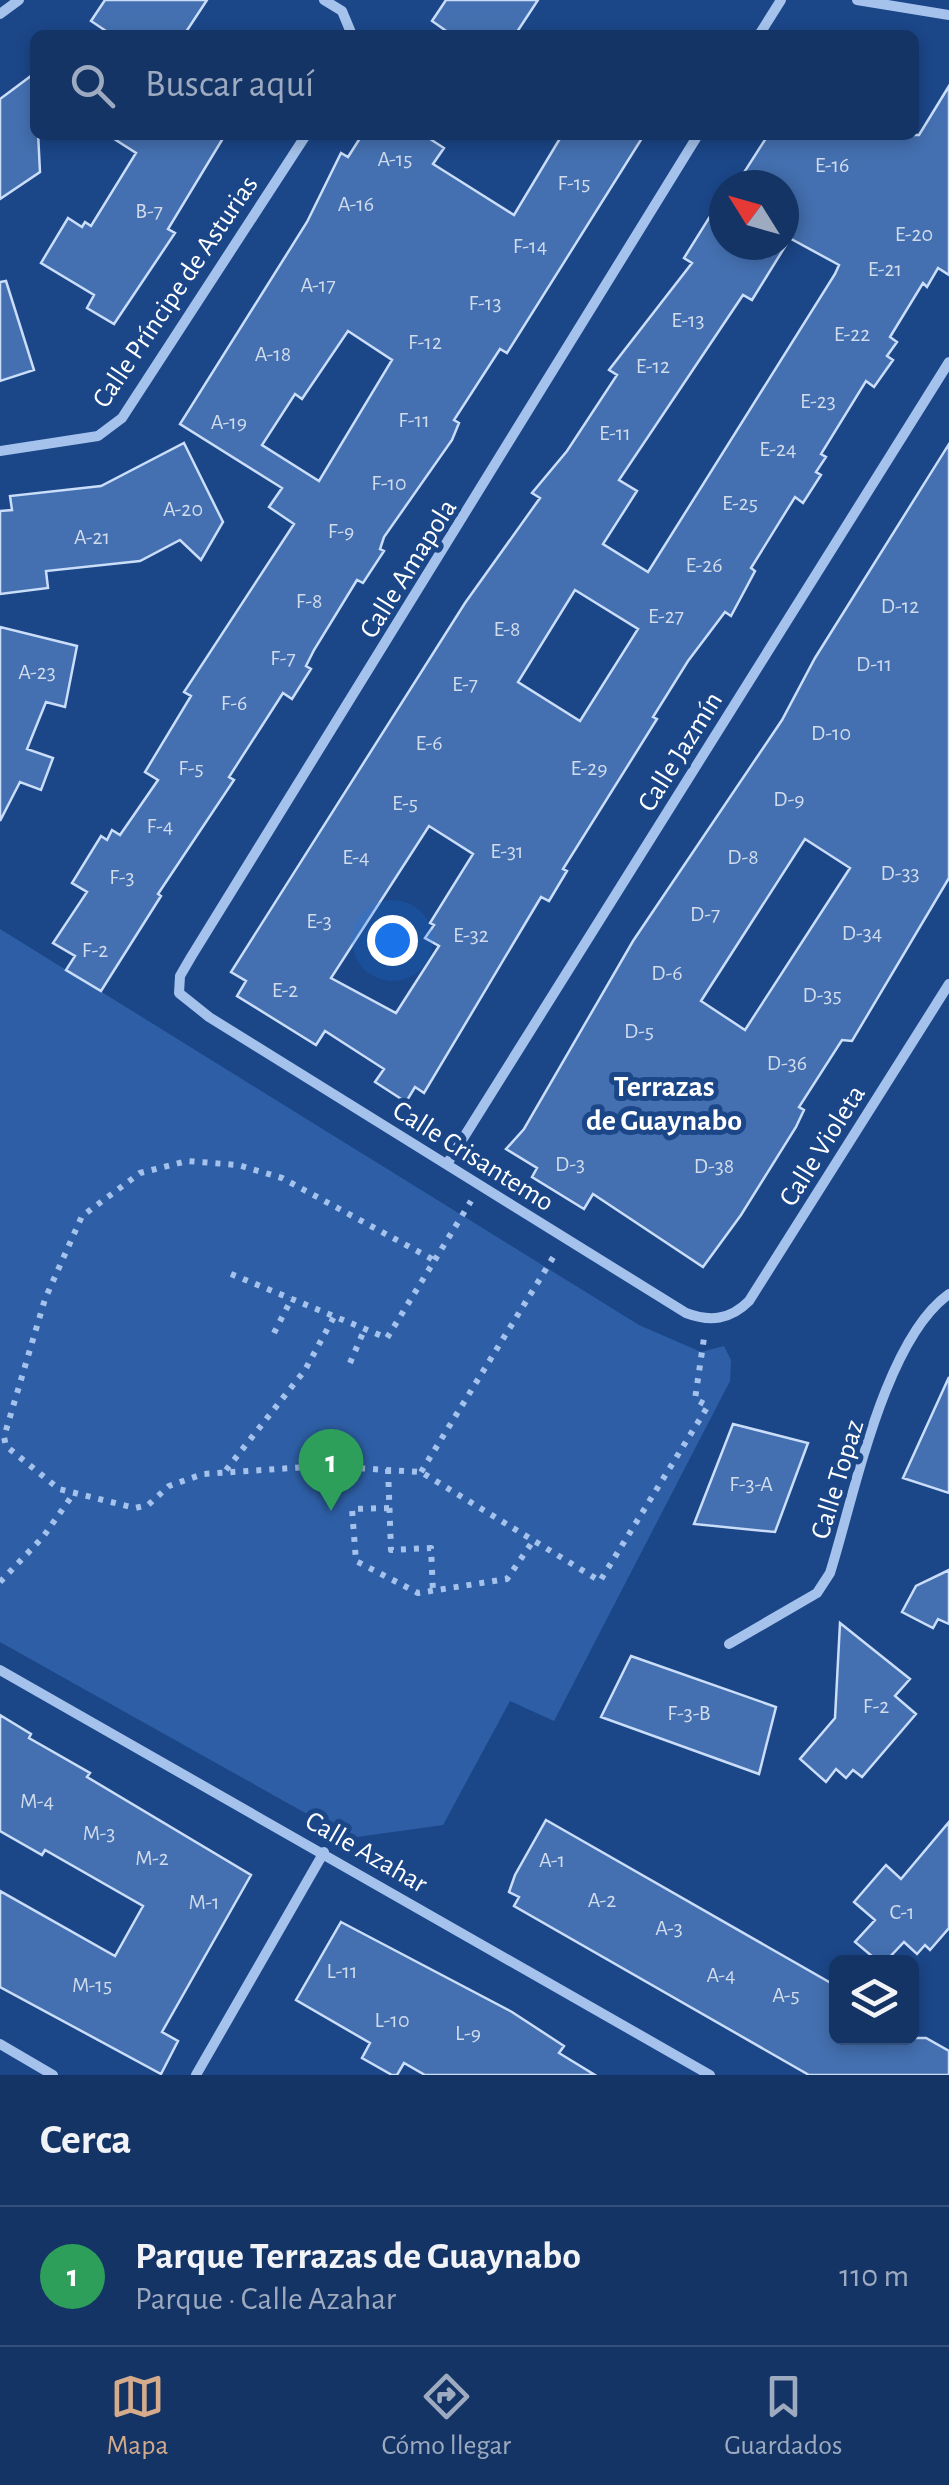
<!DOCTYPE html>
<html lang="es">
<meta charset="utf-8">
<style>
:root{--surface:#143466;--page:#213f6f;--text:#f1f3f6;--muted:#9daabf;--line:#334f7a;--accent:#d6ab8b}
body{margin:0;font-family:"Alegreya Sans",sans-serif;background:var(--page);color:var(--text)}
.controls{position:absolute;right:30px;bottom:30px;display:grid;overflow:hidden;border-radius:15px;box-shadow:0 5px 15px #0003}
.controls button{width:90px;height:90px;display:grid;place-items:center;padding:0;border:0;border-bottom:2px solid var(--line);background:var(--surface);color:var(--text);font:50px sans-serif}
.compass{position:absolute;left:709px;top:170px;width:90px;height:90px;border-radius:50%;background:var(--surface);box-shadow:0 5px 15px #0003;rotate:307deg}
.you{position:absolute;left:392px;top:940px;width:35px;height:35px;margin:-25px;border:8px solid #fff;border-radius:50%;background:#1a73e8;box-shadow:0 0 0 15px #1a73e833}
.badge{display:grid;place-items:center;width:65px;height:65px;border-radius:50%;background:var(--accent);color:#fff;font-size:32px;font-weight:700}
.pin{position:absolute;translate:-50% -82px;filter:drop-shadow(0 2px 5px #0008)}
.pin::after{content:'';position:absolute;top:52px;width:35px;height:30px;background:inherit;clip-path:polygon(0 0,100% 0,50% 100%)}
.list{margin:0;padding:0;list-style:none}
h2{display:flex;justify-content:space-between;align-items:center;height:130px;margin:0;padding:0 40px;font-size:42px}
h2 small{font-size:32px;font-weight:400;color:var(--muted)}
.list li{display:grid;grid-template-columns:65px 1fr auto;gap:30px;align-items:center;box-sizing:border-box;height:140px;padding:0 40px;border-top:2px solid var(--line)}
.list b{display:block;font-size:38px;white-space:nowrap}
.list p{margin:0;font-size:32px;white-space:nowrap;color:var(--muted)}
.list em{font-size:32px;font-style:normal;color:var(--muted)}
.icon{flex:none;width:55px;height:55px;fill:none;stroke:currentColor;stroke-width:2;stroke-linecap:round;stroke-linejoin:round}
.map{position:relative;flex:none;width:949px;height:2075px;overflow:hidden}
.search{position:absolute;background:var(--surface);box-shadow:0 5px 15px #0003;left:30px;right:30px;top:30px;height:110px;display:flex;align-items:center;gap:25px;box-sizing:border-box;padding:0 35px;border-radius:15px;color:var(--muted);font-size:38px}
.sheet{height:270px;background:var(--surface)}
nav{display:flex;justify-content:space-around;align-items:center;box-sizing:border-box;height:140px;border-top:2px solid var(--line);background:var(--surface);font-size:28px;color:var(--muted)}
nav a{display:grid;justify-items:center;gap:5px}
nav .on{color:var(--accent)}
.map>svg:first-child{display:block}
</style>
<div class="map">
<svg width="949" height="2075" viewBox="0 0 949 2075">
<rect width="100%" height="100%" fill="#1b4688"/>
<!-- green -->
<path fill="#2e5fa6" d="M0 929 639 1325 701 1352 724 1346 731 1360 730 1381 554 1721 510 1701 443 1825 350 1838 0 1642Z"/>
<!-- building -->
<path fill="#4470b1" stroke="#caddf9" stroke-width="2.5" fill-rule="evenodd" d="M105 0H207L184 35H112L91 21Z
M446 0H538L515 35H452L432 21Z
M35 73 40 172 0 199V99Z
M949 86V275L938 268 927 287 923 283 890 337 897 342 887 356 893 360 874 387 866 381 821 454 826 457 816 472 821 475 803 503 795 497 751 568 755 571 731 616 725 612 688 661 653 717 657 719 563 869 567 871 549 901 541 897 424 1093 415 1087 406 1102 375 1082 384 1069 325 1031 316 1045 237 996 246 981 231 972 465 603 540 498 532 493 567 451 617 375 609 370 692 263 684 258 724 194V245H786L752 300 743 295 619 480 637 491 603 544 648 572 835 274 839 265 784 235V185H736L768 135H919ZM575 590 638 629 580 721 518 682ZM429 826 473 854 430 923 434 925 425 938 439 946 396 1013 331 978Z
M108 135H225L168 229 175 233 114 324 87 308 94 295 41 263 68 218 82 227 85 222 91 226 136 153Z
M362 135H424L444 148 433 164 514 215 562 135H644L507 353 500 349 454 420 459 423 452 440 384 537 380 549 384 551 363 583 357 580 314 650 306 666 311 669 292 699 283 693 229 777 234 780 158 894 161 896 101 991 66 970 75 956 53 943 87 892 72 883 101 836 107 840 112 830 120 835 158 780 145 772 191 696 184 692 294 524 269 507 282 488 180 424 307 222 341 153 348 157ZM348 331 392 360 319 481 262 445 295 394 302 399Z
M6 281 34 370 0 381V282Z
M184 443 223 522 201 560 180 540 140 561 46 571 48 588 0 594V511L12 510 10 496 101 486Z
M949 444V878L852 1041 842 1040 799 1107 804 1110 796 1127 741 1215 703 1267 593 1194 584 1209 532 1177 537 1168 506 1149 524 1129 633 941 782 720 815 658ZM805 839 850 868 745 1030 701 1001Z
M0 627 77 646 65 707 46 702 27 749 53 758 41 790 20 782 0 821Z
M949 1377V1493L903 1478Z
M733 1424 808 1443 775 1532 694 1524Z
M949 1570V1624L938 1619 933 1628 902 1612 916 1586Z
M840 1623 910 1679 895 1696 916 1714 862 1777 853 1770 846 1778 836 1769 826 1782 800 1759 835 1718Z
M631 1656 776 1707 759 1774 601 1717Z
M0 1715 31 1734 29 1738 90 1773 87 1777 251 1875 162 2032 178 2041 161 2074 0 1987V1891L115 1956 143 1906 45 1850 42 1855 0 1831Z
M546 1820 836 1986V2038H926L949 2051V2075H809L514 1906 519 1897 509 1892 515 1875Z
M949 1822V1928L930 1950 925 1945 917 1954 904 1942 885 1962H879L855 1942 875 1920 854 1902 886 1865 901 1879Z
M341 1922 512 2012 564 2046 559 2053 595 2075H425L404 2063 397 2075H392L362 2058 370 2043 296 2000Z"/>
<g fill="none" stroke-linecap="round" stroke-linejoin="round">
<!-- path -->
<path stroke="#a4c2ec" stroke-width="6" stroke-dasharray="5 8" stroke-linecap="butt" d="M432 1259 282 1178 238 1165 187 1161 140 1173 82 1216 45 1299 4 1437 6 1446 59 1489 135 1508 148 1505 169 1486 203 1474 322 1466 421 1472 600 1581 708 1406 695 1399 704 1338
M231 1274 387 1338 471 1201
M274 1333 292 1298
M350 1363 365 1328
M388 1469 391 1550 431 1548 433 1592
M226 1470 305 1370 335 1315
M421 1472 554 1256
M389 1508 352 1509 356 1561 418 1593 507 1579 533 1541
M0 1582 43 1537 74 1493"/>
<!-- minor -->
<path stroke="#a4c2ec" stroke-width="10" d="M324 0 342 11 352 35
M857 0 949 15
M0 14 19 0
M759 35 781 0
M698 135 191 957 180 976 179 993 209 1017 686 1313C710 1322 730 1320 749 1301L949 984
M0 451 98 436 122 418 306 135
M447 1164 949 362
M729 1644 817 1593 830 1573C854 1497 884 1340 949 1294
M0 1670 710 2075
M0 2044 53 2075
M196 2075 324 1852"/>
</g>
<g text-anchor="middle" stroke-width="10" stroke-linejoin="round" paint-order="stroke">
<!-- number labels -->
<g font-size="22" fill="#d0dbec">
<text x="395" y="166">A-15</text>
<text x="832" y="172">E-16</text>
<text x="574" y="190">F-15</text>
<text x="356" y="211">A-16</text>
<text x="149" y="218">B-7</text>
<text x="914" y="241">E-20</text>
<text x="530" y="253">F-14</text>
<text x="885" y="276">E-21</text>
<text x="318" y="292">A-17</text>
<text x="485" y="310">F-13</text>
<text x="688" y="327">E-13</text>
<text x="852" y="341">E-22</text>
<text x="425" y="349">F-12</text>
<text x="273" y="361">A-18</text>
<text x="653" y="373">E-12</text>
<text x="818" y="408">E-23</text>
<text x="414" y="427">F-11</text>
<text x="229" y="429">A-19</text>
<text x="615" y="440">E-11</text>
<text x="778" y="456">E-24</text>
<text x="389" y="490">F-10</text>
<text x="740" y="510">E-25</text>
<text x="183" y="516">A-20</text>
<text x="341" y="538">F-9</text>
<text x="92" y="544">A-21</text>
<text x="704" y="572">E-26</text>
<text x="309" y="608">F-8</text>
<text x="900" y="613">D-12</text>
<text x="666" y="623">E-27</text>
<text x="507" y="636">E-8</text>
<text x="283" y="665">F-7</text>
<text x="874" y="671">D-11</text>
<text x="37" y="679">A-23</text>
<text x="465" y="691">E-7</text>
<text x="234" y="710">F-6</text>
<text x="831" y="740">D-10</text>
<text x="429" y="750">E-6</text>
<text x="191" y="775">F-5</text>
<text x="589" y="775">E-29</text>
<text x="789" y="806">D-9</text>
<text x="405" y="810">E-5</text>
<text x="160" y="833">F-4</text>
<text x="507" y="858">E-31</text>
<text x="356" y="864">E-4</text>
<text x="743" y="864">D-8</text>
<text x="900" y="880">D-33</text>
<text x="122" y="884">F-3</text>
<text x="705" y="921">D-7</text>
<text x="319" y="928">E-3</text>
<text x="862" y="940">D-34</text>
<text x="471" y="942">E-32</text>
<text x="95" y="957">F-2</text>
<text x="667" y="980">D-6</text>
<text x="285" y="997">E-2</text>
<text x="822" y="1002">D-35</text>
<text x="639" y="1038">D-5</text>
<text x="787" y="1070">D-36</text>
<text x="570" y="1171">D-3</text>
<text x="714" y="1173">D-38</text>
<text x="751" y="1491">F-3-A</text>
<text x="876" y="1713">F-2</text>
<text x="689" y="1720">F-3-B</text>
<text x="37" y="1808">M-4</text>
<text x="99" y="1840">M-3</text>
<text x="152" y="1865">M-2</text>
<text x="552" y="1867">A-1</text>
<text x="602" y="1907">A-2</text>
<text x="204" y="1909">M-1</text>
<text x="902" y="1919">C-1</text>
<text x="669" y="1935">A-3</text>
<text x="342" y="1978">L-11</text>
<text x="721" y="1982">A-4</text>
<text x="92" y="1992">M-15</text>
<text x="786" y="2002">A-5</text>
<text x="392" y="2027">L-10</text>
<text x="468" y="2040">L-9</text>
</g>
<!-- street labels -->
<g font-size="28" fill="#fff" stroke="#1b4688">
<text transform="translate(174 291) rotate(-56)" y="10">Calle Príncipe de Asturias</text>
<text transform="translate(407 568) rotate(-58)" y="10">Calle Amapola</text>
<text transform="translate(679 751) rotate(-58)" y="10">Calle Jazmín</text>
<text transform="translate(821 1145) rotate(-58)" y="10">Calle Violeta</text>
<text transform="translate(474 1155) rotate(32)" y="10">Calle Crisantemo</text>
<text transform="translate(836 1479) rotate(-73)" y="10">Calle Topaz</text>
<text transform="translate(367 1851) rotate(30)" y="10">Calle Azahar</text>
</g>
<!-- neighbourhood labels -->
<g font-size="30" font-weight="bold" fill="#fff" stroke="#1b4688">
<text x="664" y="1096">Terrazas<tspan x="664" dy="34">de Guaynabo</tspan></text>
</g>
</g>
</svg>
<div class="controls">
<button><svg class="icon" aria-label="layers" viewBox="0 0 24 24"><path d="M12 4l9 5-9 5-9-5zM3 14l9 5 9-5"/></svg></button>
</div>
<svg class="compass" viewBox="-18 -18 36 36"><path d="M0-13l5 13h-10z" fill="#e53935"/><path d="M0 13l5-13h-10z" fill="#9daabf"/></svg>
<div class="you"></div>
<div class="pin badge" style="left:331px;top:1511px;background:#2e9e5b">1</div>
<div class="search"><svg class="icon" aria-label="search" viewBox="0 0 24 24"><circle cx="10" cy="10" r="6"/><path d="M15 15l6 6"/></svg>Buscar aquí</div>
</div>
<section class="sheet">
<h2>Cerca<small></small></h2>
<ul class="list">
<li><span class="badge" style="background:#2e9e5b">1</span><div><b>Parque Terrazas de Guaynabo</b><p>Parque · Calle Azahar</p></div><em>110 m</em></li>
</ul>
</section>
<nav>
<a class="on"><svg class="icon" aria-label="map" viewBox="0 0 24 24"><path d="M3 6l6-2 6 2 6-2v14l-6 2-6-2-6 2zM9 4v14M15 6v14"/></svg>Mapa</a>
<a><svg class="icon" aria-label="directions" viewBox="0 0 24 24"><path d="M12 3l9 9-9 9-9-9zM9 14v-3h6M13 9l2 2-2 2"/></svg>Cómo llegar</a>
<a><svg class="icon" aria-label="saved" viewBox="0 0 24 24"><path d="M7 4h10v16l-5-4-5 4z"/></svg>Guardados</a>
</nav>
